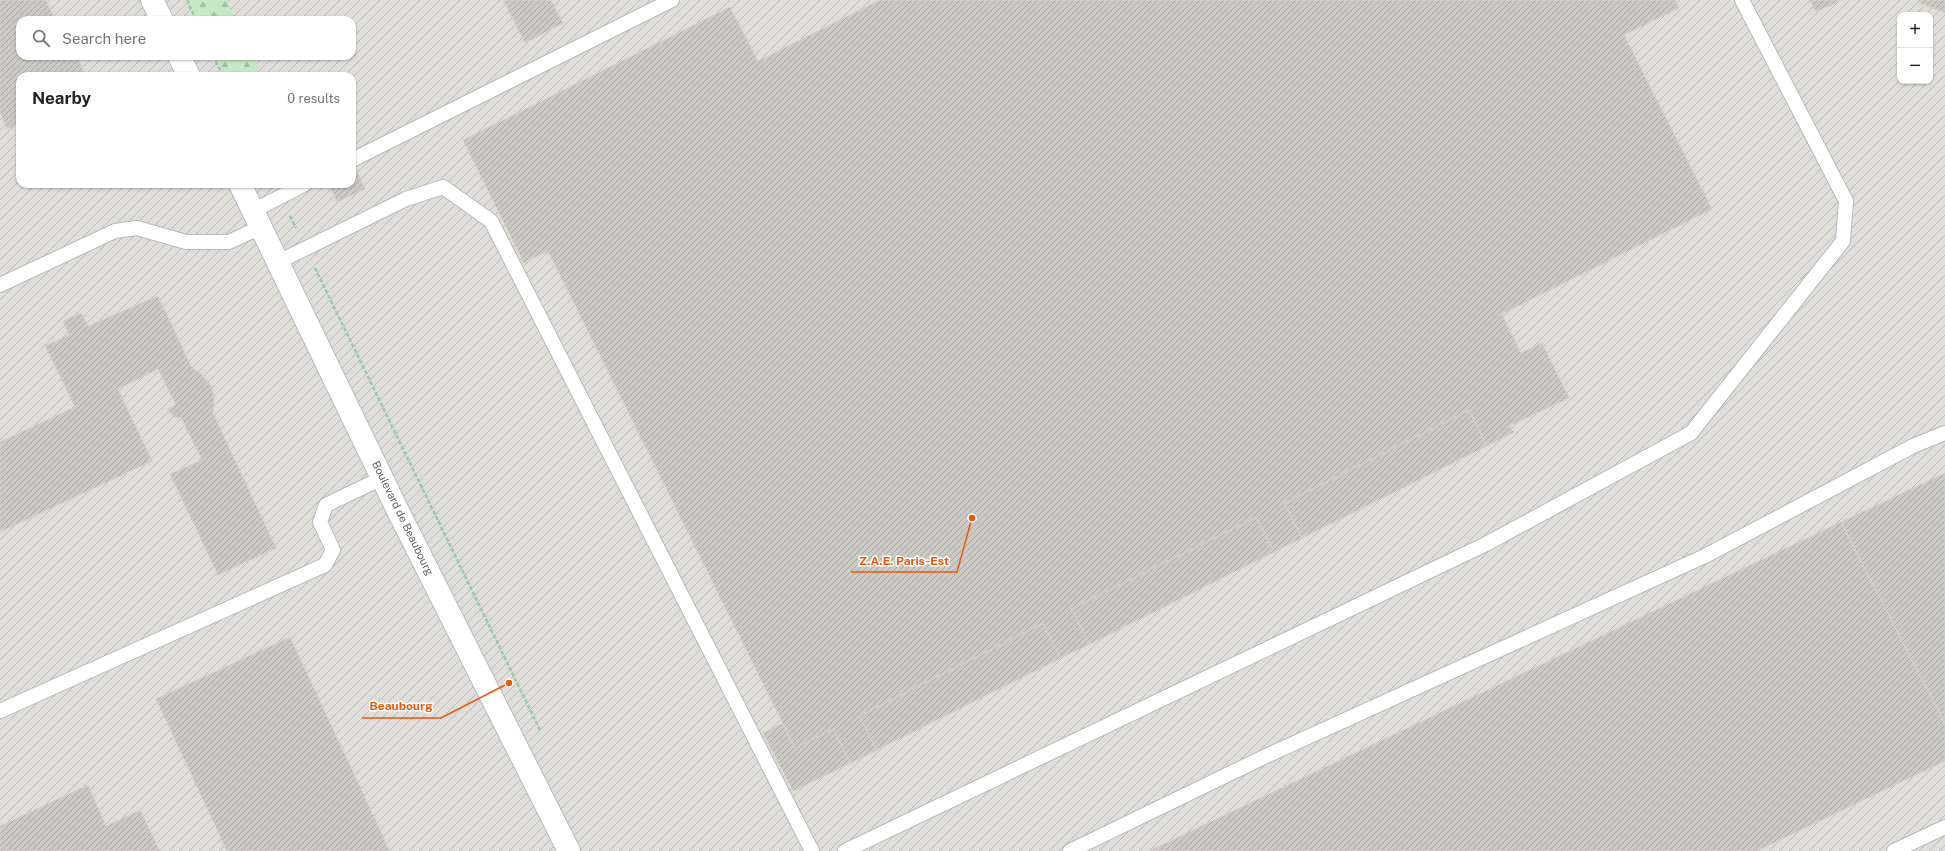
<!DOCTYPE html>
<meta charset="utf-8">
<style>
:root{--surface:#fff;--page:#f6f6f6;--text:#222;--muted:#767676;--line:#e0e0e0}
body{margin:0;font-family:"Public Sans",sans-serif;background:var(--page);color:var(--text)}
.controls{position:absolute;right:12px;top:12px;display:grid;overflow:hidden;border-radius:8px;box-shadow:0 1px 3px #0004}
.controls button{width:36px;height:36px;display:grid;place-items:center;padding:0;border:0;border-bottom:1px solid var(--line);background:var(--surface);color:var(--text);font:20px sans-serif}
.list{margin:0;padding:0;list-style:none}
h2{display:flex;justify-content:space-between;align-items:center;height:52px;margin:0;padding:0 16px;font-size:17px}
h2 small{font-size:13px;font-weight:400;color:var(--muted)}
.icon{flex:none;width:22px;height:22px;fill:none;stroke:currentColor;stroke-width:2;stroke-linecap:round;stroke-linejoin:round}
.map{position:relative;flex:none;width:1945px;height:851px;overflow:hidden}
.search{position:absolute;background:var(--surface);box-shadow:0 1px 3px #0004;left:16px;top:16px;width:340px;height:44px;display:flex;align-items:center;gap:10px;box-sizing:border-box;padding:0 14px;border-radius:12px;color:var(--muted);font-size:15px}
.panel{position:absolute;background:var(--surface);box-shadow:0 1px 3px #0004;left:16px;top:72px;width:340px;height:116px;border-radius:12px}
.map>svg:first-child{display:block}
</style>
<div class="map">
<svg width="1945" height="851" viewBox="0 0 1945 851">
<defs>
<pattern id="industrial-furrows" width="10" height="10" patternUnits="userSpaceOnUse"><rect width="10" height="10" fill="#e0deda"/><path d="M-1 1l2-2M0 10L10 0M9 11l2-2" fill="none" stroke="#b9b8b5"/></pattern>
<pattern id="forest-firs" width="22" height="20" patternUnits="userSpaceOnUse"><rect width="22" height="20" fill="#c5e8c5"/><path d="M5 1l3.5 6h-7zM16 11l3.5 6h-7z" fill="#a3c0a4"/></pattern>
<pattern id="building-hatch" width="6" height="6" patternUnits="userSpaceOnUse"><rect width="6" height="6" fill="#cccac5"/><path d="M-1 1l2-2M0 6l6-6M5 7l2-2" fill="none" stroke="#a9a8a4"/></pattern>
</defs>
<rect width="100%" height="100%" fill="#f1efe8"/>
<!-- industrial -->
<path fill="url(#industrial-furrows)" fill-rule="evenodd" d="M0 0H1945V851H0ZM1900 15H1930V81H1900ZM20 20H352V56H20ZM20 76H352V184H20Z"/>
<!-- forest -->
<path fill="url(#forest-firs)" d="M187 0H227L236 20H196Z
M213 56H253L257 64 259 76H223Z"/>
<!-- building -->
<path fill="url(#building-hatch)" stroke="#d6d1c6" d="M0 0H46L55 20H20V56H77L86 76H20V123L7 129 0 112Z
M503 0H551L563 23 525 43Z
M880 0H1675L1679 8 1624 35 1712 209 1502 314 1521 353 1542 343 1569 398 1509 426 1514 432 1487 446 1469 410 1284 503 1302 538 1274 552 1256 517 1071 609 1090 644 1061 658 1043 623 859 716 877 750 851 763 833 729 795 748 548 251 524 263 463 140 730 7 758 61Z
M1810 0H1842L1816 12Z
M1918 0H1945V13L1919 3Z
M357 171 365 189 337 202 329 184H352V173Z
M158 296 192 368 200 373 211 386 214 397 213 413 276 548 218 575 170 474 202 460 181 418 175 417 168 411 167 409 176 405 158 369 118 389 152 461 0 532V442L75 407 45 346 69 335 63 321 81 313 88 326Z
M1469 410 1487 446 1302 538 1284 503Z
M1945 473V724L1841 522Z
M1256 517 1274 552 1090 644 1071 609Z
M1841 522 1945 724V761L1757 851H1149Z
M1043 623 1061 658 877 750 859 716Z
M290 637 390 851H227L156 699Z
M783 723 795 748 833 729 851 763 793 791 763 733Z
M88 785 106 826 140 810 160 851H0V826Z"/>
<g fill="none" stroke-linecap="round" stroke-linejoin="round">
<!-- lane casing -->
<g stroke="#b5b8bc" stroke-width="16">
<path id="lane" d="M352 160 672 0
M253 211 305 184
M278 262 406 199 443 187 491 221 812 851
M0 285 115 231 137 228 186 242H229L261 227
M0 711 325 565 333 550 320 522 326 505 382 478
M845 851 1486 544 1691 433 1843 241 1846 201 1742 0
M1070 851 1264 757 1705 556 1913 446 1945 433
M1894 851 1945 827"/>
</g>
<!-- secondary casing -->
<g stroke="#b6babf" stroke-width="24">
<path id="secondary" d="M152 0 162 20
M179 56 189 76
M240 184 397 509 569 851"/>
</g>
<!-- path -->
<path stroke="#9cc7a9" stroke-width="2.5" stroke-dasharray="4 2" stroke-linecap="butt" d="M187 0 196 20
M213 56 223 76
M290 216 296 228
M315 268 540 730"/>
<!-- lane -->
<use href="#lane" stroke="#fff" stroke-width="14"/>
<!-- secondary -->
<use href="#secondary" stroke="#fff" stroke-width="22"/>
</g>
<g text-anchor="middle" stroke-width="3" stroke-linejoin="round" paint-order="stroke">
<!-- street labels -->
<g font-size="11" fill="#5f6368" stroke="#fff">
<text transform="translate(403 518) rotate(64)" y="4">Boulevard de Beaubourg</text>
</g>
</g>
<!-- callouts -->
<path fill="none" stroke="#e8590c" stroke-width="1.5" d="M972 518L957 572H851M509 683L441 718H362"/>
<g fill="#e8590c" stroke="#fff" stroke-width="1.5">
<circle cx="972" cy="518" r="4"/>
<circle cx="509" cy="683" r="4"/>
</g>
<g font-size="12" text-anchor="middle" font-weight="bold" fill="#e8590c" stroke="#fff" stroke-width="3" stroke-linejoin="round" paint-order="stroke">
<text x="904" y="565">Z.A.E. Paris-Est</text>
<text x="401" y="710">Beaubourg</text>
</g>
</svg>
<div class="controls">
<button>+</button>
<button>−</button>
</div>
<div class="search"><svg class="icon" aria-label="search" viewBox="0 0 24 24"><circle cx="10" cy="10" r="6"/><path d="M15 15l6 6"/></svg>Search here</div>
<section class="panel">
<h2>Nearby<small>0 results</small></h2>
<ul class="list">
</ul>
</section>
</div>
